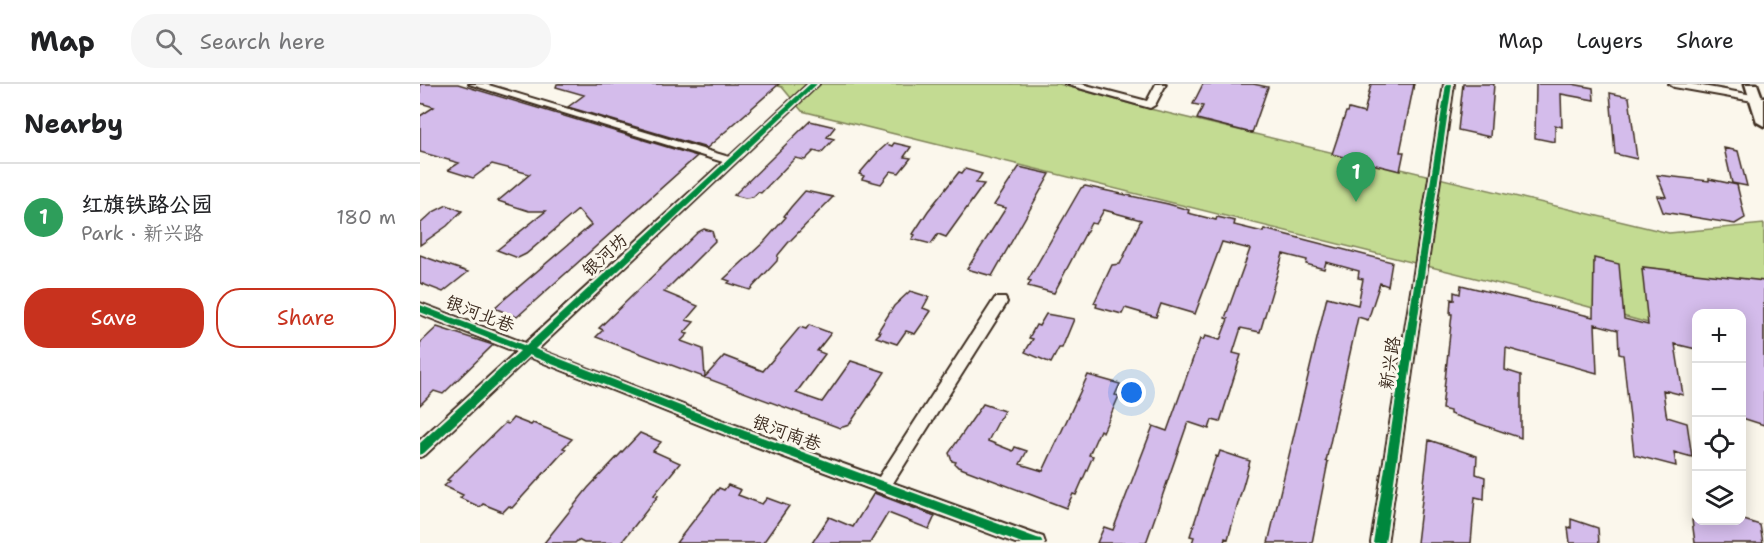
<!DOCTYPE html>
<meta charset="utf-8">
<style>
:root{--surface:#fff;--page:#f6f6f6;--text:#202124;--muted:#757577;--line:#e0e0e0;--accent:#c8321e}
body{margin:0;font-family:"Shantell Sans","LXGW WenKai TC",sans-serif;background:var(--page);color:var(--text)}
.controls{position:absolute;right:18px;bottom:18px;display:grid;overflow:hidden;border-radius:12px;box-shadow:0 3px 15px #0003}
.controls button{width:54px;height:54px;display:grid;place-items:center;padding:0;border:0;border-bottom:2px solid var(--line);background:var(--surface);color:var(--text);font:30px sans-serif}
.you{position:absolute;left:712px;top:309px;width:21px;height:21px;margin:-15px;border:4px solid #fff;border-radius:50%;background:#1a73e8;box-shadow:0 0 0 9px #1a73e833}
.badge{display:grid;place-items:center;width:39px;height:39px;border-radius:50%;background:var(--accent);color:#fff;font-size:20px;font-weight:700}
.pin{position:absolute;translate:-50% -50px;filter:drop-shadow(0 2px 3px #0008)}
.pin::after{content:'';position:absolute;top:32px;width:21px;height:18px;background:inherit;clip-path:polygon(0 0,100% 0,50% 100%)}
.list{margin:0;padding:0;list-style:none}
h2{display:flex;justify-content:space-between;align-items:center;height:78px;margin:0;padding:0 24px;font-size:26px}
h2 small{font-size:20px;font-weight:400;color:var(--muted)}
.list li{display:grid;grid-template-columns:39px 1fr auto;gap:18px;align-items:center;box-sizing:border-box;height:108px;padding:0 24px;border-top:2px solid var(--line)}
.list b{display:block;font-size:22px;white-space:nowrap}
.list p{margin:0;font-size:20px;white-space:nowrap;color:var(--muted)}
.list em{font-size:20px;font-style:normal;color:var(--muted)}
.actions{display:flex;gap:12px;padding:18px 24px}
.actions a{flex:1;padding:14px 0;border:2px solid var(--accent);border-radius:24px;text-align:center;font-size:21px;color:var(--accent)}
.actions .main{background:var(--accent);color:#fff}
.icon{flex:none;width:33px;height:33px;fill:none;stroke:currentColor;stroke-width:2;stroke-linecap:round;stroke-linejoin:round}
.map{position:relative;flex:none;width:1344px;height:459px;overflow:hidden}
header{display:flex;align-items:center;gap:36px;box-sizing:border-box;height:84px;padding:0 30px;background:var(--surface);border-bottom:2px solid var(--line)}
header strong{font-size:28px}
nav{display:flex;gap:33px;margin-inline-start:auto;font-size:21px}
.search{width:420px;height:54px;background:var(--page);display:flex;align-items:center;gap:15px;box-sizing:border-box;padding:0 21px;border-radius:24px;color:var(--muted);font-size:22px}
main{display:flex}
aside{flex:1;background:var(--surface)}
.map>svg:first-child{display:block}
</style>
<header>
<strong>Map</strong>
<div class="search"><svg class="icon" aria-label="search" viewBox="0 0 24 24"><circle cx="10" cy="10" r="6"/><path d="M15 15l6 6"/></svg>Search here</div>
<nav><a>Map</a><a>Layers</a><a>Share</a></nav>
</header>
<main>
<aside>
<h2>Nearby<small></small></h2>
<ul class="list">
<li><span class="badge" style="background:#2e9e5b">1</span><div><b>红旗铁路公园</b><p>Park · 新兴路</p></div><em>180 m</em></li>
</ul>
<div class="actions"><a class="main">Save</a><a>Share</a></div>
</aside>
<div class="map">
<svg width="1344" height="459" viewBox="0 0 1344 459">
<rect width="100%" height="100%" fill="#fbf7ec"/>
<filter id="ink" filterUnits="userSpaceOnUse"><feTurbulence type="fractalNoise" baseFrequency=".0167" numOctaves="2"/><feDisplacementMap in="SourceGraphic" scale="12" xChannelSelector="R" yChannelSelector="G"/><feConvolveMatrix kernelMatrix="1 2 1 2 8 2 1 2 1" color-interpolation-filters="sRGB"/></filter>
<g filter="url(#ink)">
<!-- green -->
<path fill="#c3db92" stroke="#7f8258" stroke-width="1.5" d="M350 0H639L726 24 1249 149 1344 140V271L1322 265V230H1276V252L1140 215 382 27 362 3Z"/>
<!-- building -->
<path fill="#d4bceb" stroke="#3b2a1e" stroke-width="1.5" d="M0 0H38L277 72 97 233 74 224 171 141 158 126 106 170 98 174 77 166 126 127H109L78 117 110 90 72 80 53 94 28 86 39 79 0 68V32L14 23 0 19Z
M137 0H359L287 64 148 23 164 11 136 3Z
M783 0H833L848 3 832 49 777 35 783 22 773 20Z
M951 0H994L980 68H984L980 87 912 70 926 28H928L929 25 944 29Z
M1043 0H1074L1070 53 1038 46Z
M1116 0H1152L1173 4 1174 16 1141 10 1142 43 1135 41V58L1115 54Z
M1190 9 1209 13 1217 75 1195 70Z
M390 37 415 43 407 53 414 55 401 69 394 67 385 76 375 74 341 109 338 108 333 113 325 114 314 111Z
M474 59 491 63 484 73 491 74 479 89 471 87 461 100 442 95 444 92 439 90 457 69 467 60 472 62Z
M1304 64 1318 67 1327 102 1312 99Z
M599 83 630 90 572 192 547 185 586 124 574 121Z
M545 85 562 90 556 99 564 100 526 153 518 150 511 160 492 155 495 151 493 150 508 127 539 88 542 89Z
M1237 91 1289 97V95L1317 101 1325 134 1315 140 1243 128 1237 112 1246 113Z
M665 102 748 120 769 126 768 129 796 136 797 133 815 137 814 141 843 148 844 145 972 178 968 202 960 199 948 236 938 233 906 377 908 378 892 459H848L907 213 938 221 943 195 938 194 939 187 906 178 904 185 886 180 887 176 863 170 840 248 821 244 813 269 821 271 800 338 792 336 789 345 768 338 726 459H677L684 443 693 446 733 342 747 347 780 255 783 256 785 252 800 256 808 235 805 234 830 165 802 158 775 230 741 220 736 233 705 224 702 230 676 223 677 220 674 219 692 181 700 180 721 136 684 126 676 140 671 139 634 209 608 202 611 197 608 196 661 104Z
M385 107 413 113 368 159 358 171 357 177 330 206 308 199 310 197 304 195 344 158 366 133 364 132 371 123Z
M27 121 42 127 27 142 0 161V140L13 128Z
M284 145 292 147 295 157 244 208 278 222 266 236 274 238 264 249 268 250 261 257 283 265 285 293 304 272 343 287 380 243 386 245 389 241 411 249 397 267 405 270 376 309 402 318 431 277 465 288 429 341 420 344 176 253 183 246 179 244 278 148Z
M0 171 19 178 48 188 23 208 0 199Z
M1174 174 1199 180 1204 235 1228 241 1222 185 1224 186 1223 183 1344 197V341L1322 334V230H1276V238H1274L1276 265 1255 260 1263 311 1243 306 1246 329 1247 333 1267 339 1272 373 1254 368 1256 382 1214 371 1203 271 1199 270 1198 246 1175 240 1177 289 1086 264 1085 286 1101 291V354L1030 330V327L1022 325 1032 230H1030L1031 215 1034 216V208L1040 210 1041 201 1173 233Z
M490 207 509 213 503 224 511 227 495 250 486 247 477 260 456 253 461 248 458 247 474 222Z
M626 230 654 235 642 264H639L631 279 605 268 613 255 609 254 616 241 619 242Z
M17 243 73 261 23 310 14 307 0 321V259Z
M668 291 700 300 695 311 699 312 683 348 680 346 669 371 673 372 656 411 653 410 646 424 538 383 535 380 536 378 532 377 529 369 563 320 584 327 568 357 593 367 595 363 607 367 600 380 623 387Z
M93 334 111 341 113 339 152 355 143 364 146 365 92 424 89 422 83 428 63 420 60 423 40 414 43 411 24 402 30 397 27 396 85 339 88 340Z
M220 349 241 358 233 367 260 379 234 411 238 412 201 459H164L158 456 155 459H124L168 404Z
M1009 356 1057 372 1056 390 1065 393 1064 415 1055 413 1051 459H997Z
M800 367 830 377 808 455 805 454 804 459H772L774 453 770 452 796 372 798 373Z
M308 401 321 406 318 411 342 420 347 414 369 422 343 459H256L299 404 304 406Z
M454 409 515 432 509 445 468 429 450 459H392L409 433 433 443Z
M1151 435 1178 444 1179 459H1150L1148 443 1151 444Z
M1272 436H1324L1340 441 1343 459H1275Z"/>
<g fill="none" stroke-linecap="round" stroke-linejoin="round">
<!-- minor casing -->
<g stroke="#3b2a1e" stroke-width="4">
<path id="minor" d="M49 0H65L309 73 388 0H399L118 265 310 339 459 393 575 214H585L587 218 585 222 473 399 617 451 623 453 625 459H595L300 349 109 273 5 371 0 373V356L96 268 0 230V219L105 259 303 78Z
M645 0H662L727 17 736 0H746L735 21 730 24Z
M1024 0H1034L967 459H951Z
M1249 0H1271L1344 13V19L1254 3Z"/>
</g>
<!-- major casing -->
<g stroke="#3b2a1e" stroke-width="5">
<path id="major" d="M1325 0H1337L1344 19V42L1337 38Z"/>
</g>
<!-- minor -->
<use href="#minor" fill="#fbf7ec" fill-rule="evenodd"/>
<!-- major -->
<use href="#major" fill="#fbf7ec" fill-rule="evenodd"/>
<!-- cycleway casing -->
<g stroke="#fbf7ec" stroke-width="4">
<path id="cycleway" d="M390 0H397L115 265 309 341 617 454 621 455 623 459H602L301 347 109 271 4 369 0 371V359L100 267 0 228V221L106 262Z
M1026 0H1032L965 459H953Z"/>
</g>
<!-- cycleway -->
<use href="#cycleway" fill="#00873e" fill-rule="evenodd"/>
</g>
</g>
<g text-anchor="middle" stroke-width="6" stroke-linejoin="round" paint-order="stroke">
<!-- street labels -->
<g font-size="18" fill="#3b2a1e" stroke="#fbf7ec">
<text transform="translate(185 171) rotate(-43)" y="6">银河坊</text>
<text transform="translate(60 230) rotate(21)" y="6">银河北巷</text>
<text transform="translate(970 279) rotate(-81)" y="6">新兴路</text>
<text transform="translate(367 349) rotate(20)" y="6">银河南巷</text>
</g>
</g>
</svg>
<div class="controls">
<button>+</button>
<button>−</button>
<button><svg class="icon" aria-label="locate" viewBox="0 0 24 24"><circle cx="12" cy="12" r="6"/><path d="M12 2v4M12 18v4M2 12h4M18 12h4"/></svg></button>
<button><svg class="icon" aria-label="layers" viewBox="0 0 24 24"><path d="M12 4l9 5-9 5-9-5zM3 14l9 5 9-5"/></svg></button>
</div>
<div class="you"></div>
<div class="pin badge" style="left:936px;top:118px;background:#2e9e5b">1</div>
</div>
</main>
